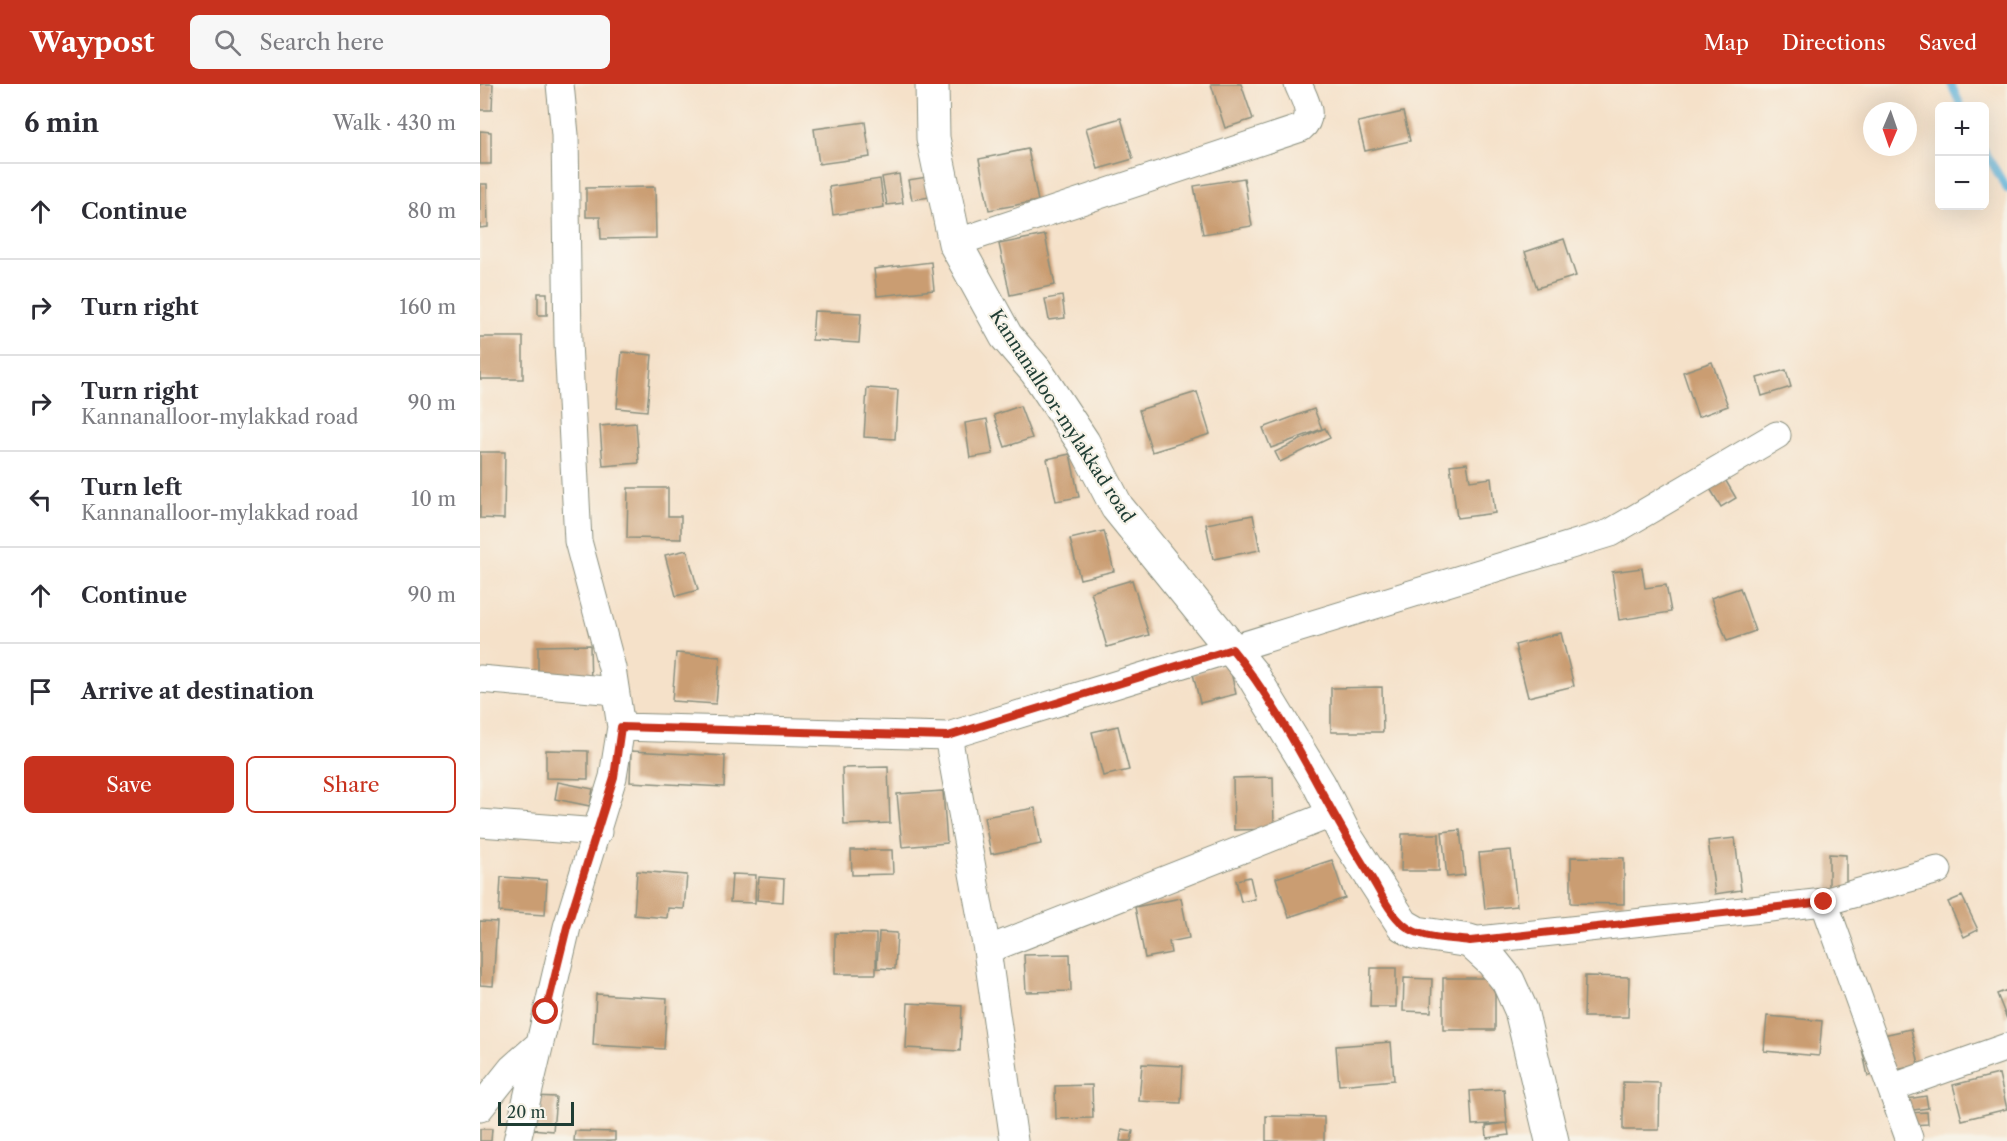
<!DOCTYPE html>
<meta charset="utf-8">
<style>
:root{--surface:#fff;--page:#f7f7f7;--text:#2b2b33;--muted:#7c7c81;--line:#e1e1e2;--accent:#c8321e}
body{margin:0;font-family:"Libre Caslon Text",serif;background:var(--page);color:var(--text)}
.controls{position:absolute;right:18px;top:18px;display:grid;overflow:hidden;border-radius:9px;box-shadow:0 6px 24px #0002}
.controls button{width:54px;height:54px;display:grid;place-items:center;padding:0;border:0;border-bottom:2px solid var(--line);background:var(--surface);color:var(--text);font:30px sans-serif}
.compass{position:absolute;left:1383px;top:18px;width:54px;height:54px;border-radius:50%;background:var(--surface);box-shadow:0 6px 24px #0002;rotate:182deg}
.scale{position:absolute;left:18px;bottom:15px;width:76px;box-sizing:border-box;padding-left:6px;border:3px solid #1f3d34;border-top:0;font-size:16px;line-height:21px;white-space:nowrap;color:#1f3d34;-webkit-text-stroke:4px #f7f3e8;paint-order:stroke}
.stop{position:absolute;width:18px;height:18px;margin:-14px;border:4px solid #c8321e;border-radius:50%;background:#fff}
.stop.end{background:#c8321e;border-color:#fff;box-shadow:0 2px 6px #0008}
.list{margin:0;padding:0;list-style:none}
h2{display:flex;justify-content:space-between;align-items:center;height:78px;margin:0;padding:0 24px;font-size:26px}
h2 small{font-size:20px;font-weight:400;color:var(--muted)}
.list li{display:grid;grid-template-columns:39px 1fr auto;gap:18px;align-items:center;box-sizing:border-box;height:96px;padding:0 24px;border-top:2px solid var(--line)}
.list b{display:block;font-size:22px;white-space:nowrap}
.list p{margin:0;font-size:20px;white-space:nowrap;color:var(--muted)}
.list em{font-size:20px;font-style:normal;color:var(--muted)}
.actions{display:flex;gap:12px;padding:18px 24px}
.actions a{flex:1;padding:14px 0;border:2px solid var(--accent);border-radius:9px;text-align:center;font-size:21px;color:var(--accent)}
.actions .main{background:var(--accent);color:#fff}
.icon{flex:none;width:33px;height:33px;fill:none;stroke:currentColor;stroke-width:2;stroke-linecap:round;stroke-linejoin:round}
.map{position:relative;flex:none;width:1527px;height:1057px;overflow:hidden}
header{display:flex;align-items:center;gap:36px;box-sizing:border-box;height:84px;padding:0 30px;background:var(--accent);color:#fff}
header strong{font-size:28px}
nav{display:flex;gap:33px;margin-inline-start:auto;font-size:21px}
.search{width:420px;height:54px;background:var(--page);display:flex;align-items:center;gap:15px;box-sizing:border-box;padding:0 21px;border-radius:9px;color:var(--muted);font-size:22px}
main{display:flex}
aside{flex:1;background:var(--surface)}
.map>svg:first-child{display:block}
</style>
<header>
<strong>Waypost</strong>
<div class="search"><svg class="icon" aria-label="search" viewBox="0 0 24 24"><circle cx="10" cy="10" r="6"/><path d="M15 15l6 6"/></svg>Search here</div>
<nav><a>Map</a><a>Directions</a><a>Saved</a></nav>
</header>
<main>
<aside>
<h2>6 min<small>Walk · 430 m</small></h2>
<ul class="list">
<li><svg class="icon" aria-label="ahead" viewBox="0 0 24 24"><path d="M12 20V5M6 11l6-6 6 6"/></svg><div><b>Continue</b></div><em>80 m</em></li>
<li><svg class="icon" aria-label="right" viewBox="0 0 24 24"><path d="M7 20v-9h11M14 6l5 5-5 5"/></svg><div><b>Turn right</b></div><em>160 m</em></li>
<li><svg class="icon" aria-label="right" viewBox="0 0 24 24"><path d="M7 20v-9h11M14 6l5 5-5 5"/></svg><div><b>Turn right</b><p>Kannanalloor-mylakkad road</p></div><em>90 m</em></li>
<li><svg class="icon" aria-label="left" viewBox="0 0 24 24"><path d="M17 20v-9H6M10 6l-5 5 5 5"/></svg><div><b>Turn left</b><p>Kannanalloor-mylakkad road</p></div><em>10 m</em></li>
<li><svg class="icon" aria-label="ahead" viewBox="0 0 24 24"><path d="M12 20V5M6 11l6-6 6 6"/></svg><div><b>Continue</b></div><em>90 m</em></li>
<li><svg class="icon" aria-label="arrive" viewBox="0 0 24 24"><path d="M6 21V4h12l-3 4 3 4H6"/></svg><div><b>Arrive at destination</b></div></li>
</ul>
<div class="actions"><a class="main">Save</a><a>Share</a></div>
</aside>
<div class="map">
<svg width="1527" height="1057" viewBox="0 0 1527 1057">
<rect width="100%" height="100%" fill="#f7f3e8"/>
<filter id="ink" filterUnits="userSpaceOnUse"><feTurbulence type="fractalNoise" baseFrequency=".0167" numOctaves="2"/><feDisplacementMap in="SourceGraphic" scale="12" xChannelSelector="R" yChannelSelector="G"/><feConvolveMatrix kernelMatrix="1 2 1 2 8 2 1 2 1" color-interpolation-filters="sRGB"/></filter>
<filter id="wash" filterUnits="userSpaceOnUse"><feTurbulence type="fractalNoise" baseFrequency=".008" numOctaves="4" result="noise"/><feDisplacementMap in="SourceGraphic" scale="24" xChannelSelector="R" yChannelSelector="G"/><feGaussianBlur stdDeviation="1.35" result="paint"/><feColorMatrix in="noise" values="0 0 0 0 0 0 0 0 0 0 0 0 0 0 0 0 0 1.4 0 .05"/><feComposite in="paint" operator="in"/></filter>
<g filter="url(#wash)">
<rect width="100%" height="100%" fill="#f5e1c9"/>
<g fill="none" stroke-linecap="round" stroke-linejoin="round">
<!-- stream -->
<path stroke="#5eb4db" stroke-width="8" d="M1471 0 1481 22
M1504 66 1527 105"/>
</g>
<g id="blocks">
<!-- building -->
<path fill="#ca9d72" d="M0 0H13L12 26H0Z
M731 0H761L773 35 745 44Z
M923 28 930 57 885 67 878 38Z
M641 34 653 75 618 85 606 44Z
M385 38 390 73 339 80 334 45Z
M0 47 11 48V80H0Z
M548 65 558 117 509 126 499 75Z
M419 90 423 119 407 121 402 93Z
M447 93 450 113 432 116 428 96Z
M764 94 772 142 723 150 714 102Z
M400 95 404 123 353 131 349 103Z
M0 100H7L8 143 0 144Z
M175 103 176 154 121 155 120 133H106V104Z
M565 151 575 201 530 211 519 160Z
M1084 155 1096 192 1057 204 1045 168Z
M451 178 454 206 397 212 394 185Z
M58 209H67V231H58Z
M582 212 585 234 569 236 565 215Z
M334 227 381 229 379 259 332 256Z
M0 253H43V295H0Z
M142 268 172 271 167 327 137 324Z
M1232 278 1248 322 1218 333 1203 288Z
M1306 286 1311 303 1282 312 1277 294Z
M387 304 418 306 415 355 384 353Z
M717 308 730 350 672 368 659 326Z
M540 322 552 354 525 363 514 331Z
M834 325 842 345 791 364 783 344Z
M507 335 513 370 490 374 485 339Z
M156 339 159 379 123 382 120 342Z
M845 344 850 354 800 378 795 368Z
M0 368H25L24 435 0 434Z
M590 370 599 413 576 417 567 375Z
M987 379 990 397 1011 394 1015 429 977 434 970 381Z
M1240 387 1256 414 1241 423 1225 396Z
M148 404H188V432H201V455L147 454Z
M773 431 780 466 733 475 726 440Z
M624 447 634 487 600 495 590 455Z
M207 466 218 506 196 512 185 471Z
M1162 484 1165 504 1186 501 1191 528 1139 536 1132 488Z
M652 496 669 551 627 563 611 508Z
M1260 504 1275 547 1247 557 1231 514Z
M1081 549 1094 602 1048 613 1035 561Z
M110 561 111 603H58V562Z
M196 569 240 573 236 620 192 617Z
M749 580 756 610 720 619 713 590Z
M902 603 903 648H851V604Z
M638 642 649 686 623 692 612 648Z
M66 666 108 667V695L66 694Z
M151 667 245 672 244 703 150 698Z
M408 683 410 739 364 741 362 684Z
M793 693 794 745 754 746 753 694Z
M78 698 113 705 110 722 75 715Z
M463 707 467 759 422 763 417 710Z
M555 724 561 760 511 770 504 733Z
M980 746 985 791 967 793 962 748Z
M922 750H959V787H921Z
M1255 754 1261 806 1235 810 1228 757Z
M371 766H412L413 790 372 791Z
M1031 766 1037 822 1005 825 999 769Z
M1349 770 1366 771V807H1349Z
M1091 773 1144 774V820L1091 819Z
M852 776 865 814 809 833 796 794Z
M157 787 207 791 204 825 188 824 187 834 154 831Z
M252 790 276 791 275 819 250 818Z
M21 793 67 796 65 831 19 828Z
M279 793 304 795 303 818 277 816Z
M770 793 775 815 761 818 756 796Z
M1482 812 1498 846 1484 853 1468 818Z
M701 814 709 854 689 858 691 869 665 874 655 823Z
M0 837 17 838 13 902 0 901Z
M399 848 417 849 415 885 397 884Z
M355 849 396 850V890H355Z
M590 870 591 907 546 908 544 871Z
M891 884H916V923H890Z
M1105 892 1149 893 1148 933H1104Z
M924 894 952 895 951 928 923 927Z
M963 894H1015V946H963Z
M1527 906V935L1517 910Z
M116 910 187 914 184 965 113 961Z
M428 919 482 922 480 967 426 964Z
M1287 932 1342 937 1339 972 1284 967Z
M1431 945 1440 985 1430 983 1388 992 1380 956Z
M911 958 914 996 859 1001 856 962Z
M662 980 703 982 701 1019 659 1017Z
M1519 990 1527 1025 1482 1036 1473 1001Z
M1143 998 1180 999 1179 1046H1143Z
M612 1001 613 1034 576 1035 575 1002Z
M1024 1005 1027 1039 992 1041 990 1007Z
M53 1012 76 1013 73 1047 51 1045Z
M1446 1012 1448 1024 1426 1027 1408 1018Z
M1447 1028 1448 1040 1429 1041 1428 1029Z
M786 1032 844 1033V1057H786Z
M1027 1039 1029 1051 1007 1054 1006 1042Z
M0 1045H12L11 1057H0Z
M642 1045 653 1047 651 1057H640Z
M95 1047 135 1048V1057H94Z"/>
</g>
</g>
<g filter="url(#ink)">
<use href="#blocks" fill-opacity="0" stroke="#8a8f7e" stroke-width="1.5"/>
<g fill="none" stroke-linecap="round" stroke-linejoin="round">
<!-- street casing -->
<g stroke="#8a8f7e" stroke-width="29">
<path id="street" d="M475 159 821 44C836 32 824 15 818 0
M0 595 135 607
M141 643 468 652 1130 449 1297 351
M468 652 507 866 534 1057
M0 739 118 748
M1344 818 1429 1054
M990 857 1344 818 1458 786
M507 866 854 729
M1411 1004 1527 963
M0 1024 32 984 58 961
M37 1057 87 843 133 693 141 643 132 584 98 457 88 258 85 51 80 0"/>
</g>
<!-- secondary casing -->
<g stroke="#8a8f7e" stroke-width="35">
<path id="secondary" d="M452 0 453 54 475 159 526 252 556 287 603 358 637 423 772 590 839 700 866 753 923 841 937 849 990 857 1012 877 1028 897 1041 926 1072 1057"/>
</g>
<!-- street -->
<use href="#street" stroke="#fff" stroke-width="27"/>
<!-- secondary -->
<use href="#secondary" stroke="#fff" stroke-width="33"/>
</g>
</g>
<g fill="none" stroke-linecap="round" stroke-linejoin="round" filter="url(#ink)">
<!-- route -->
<path stroke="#c8321e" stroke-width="8" d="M66 928 87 843 134 693 141 643 468 652 752 565C808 633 841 715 888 788 898 804 909 829 924 841 940 855 970 854 990 857L1344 818"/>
</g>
<g text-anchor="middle" stroke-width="4.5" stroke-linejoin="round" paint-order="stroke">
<!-- street labels -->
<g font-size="18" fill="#1f3d34" stroke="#f7f3e8">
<text transform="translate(582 332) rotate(57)" y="6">Kannanalloor-mylakkad road</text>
</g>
</g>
</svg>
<div class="controls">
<button>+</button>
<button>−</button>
</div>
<svg class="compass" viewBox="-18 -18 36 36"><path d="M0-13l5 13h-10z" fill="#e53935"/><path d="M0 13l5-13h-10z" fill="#7c7c81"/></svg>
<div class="scale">20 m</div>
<div class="stop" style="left:66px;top:928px"></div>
<div class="stop end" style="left:1344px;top:818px"></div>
</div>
</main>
